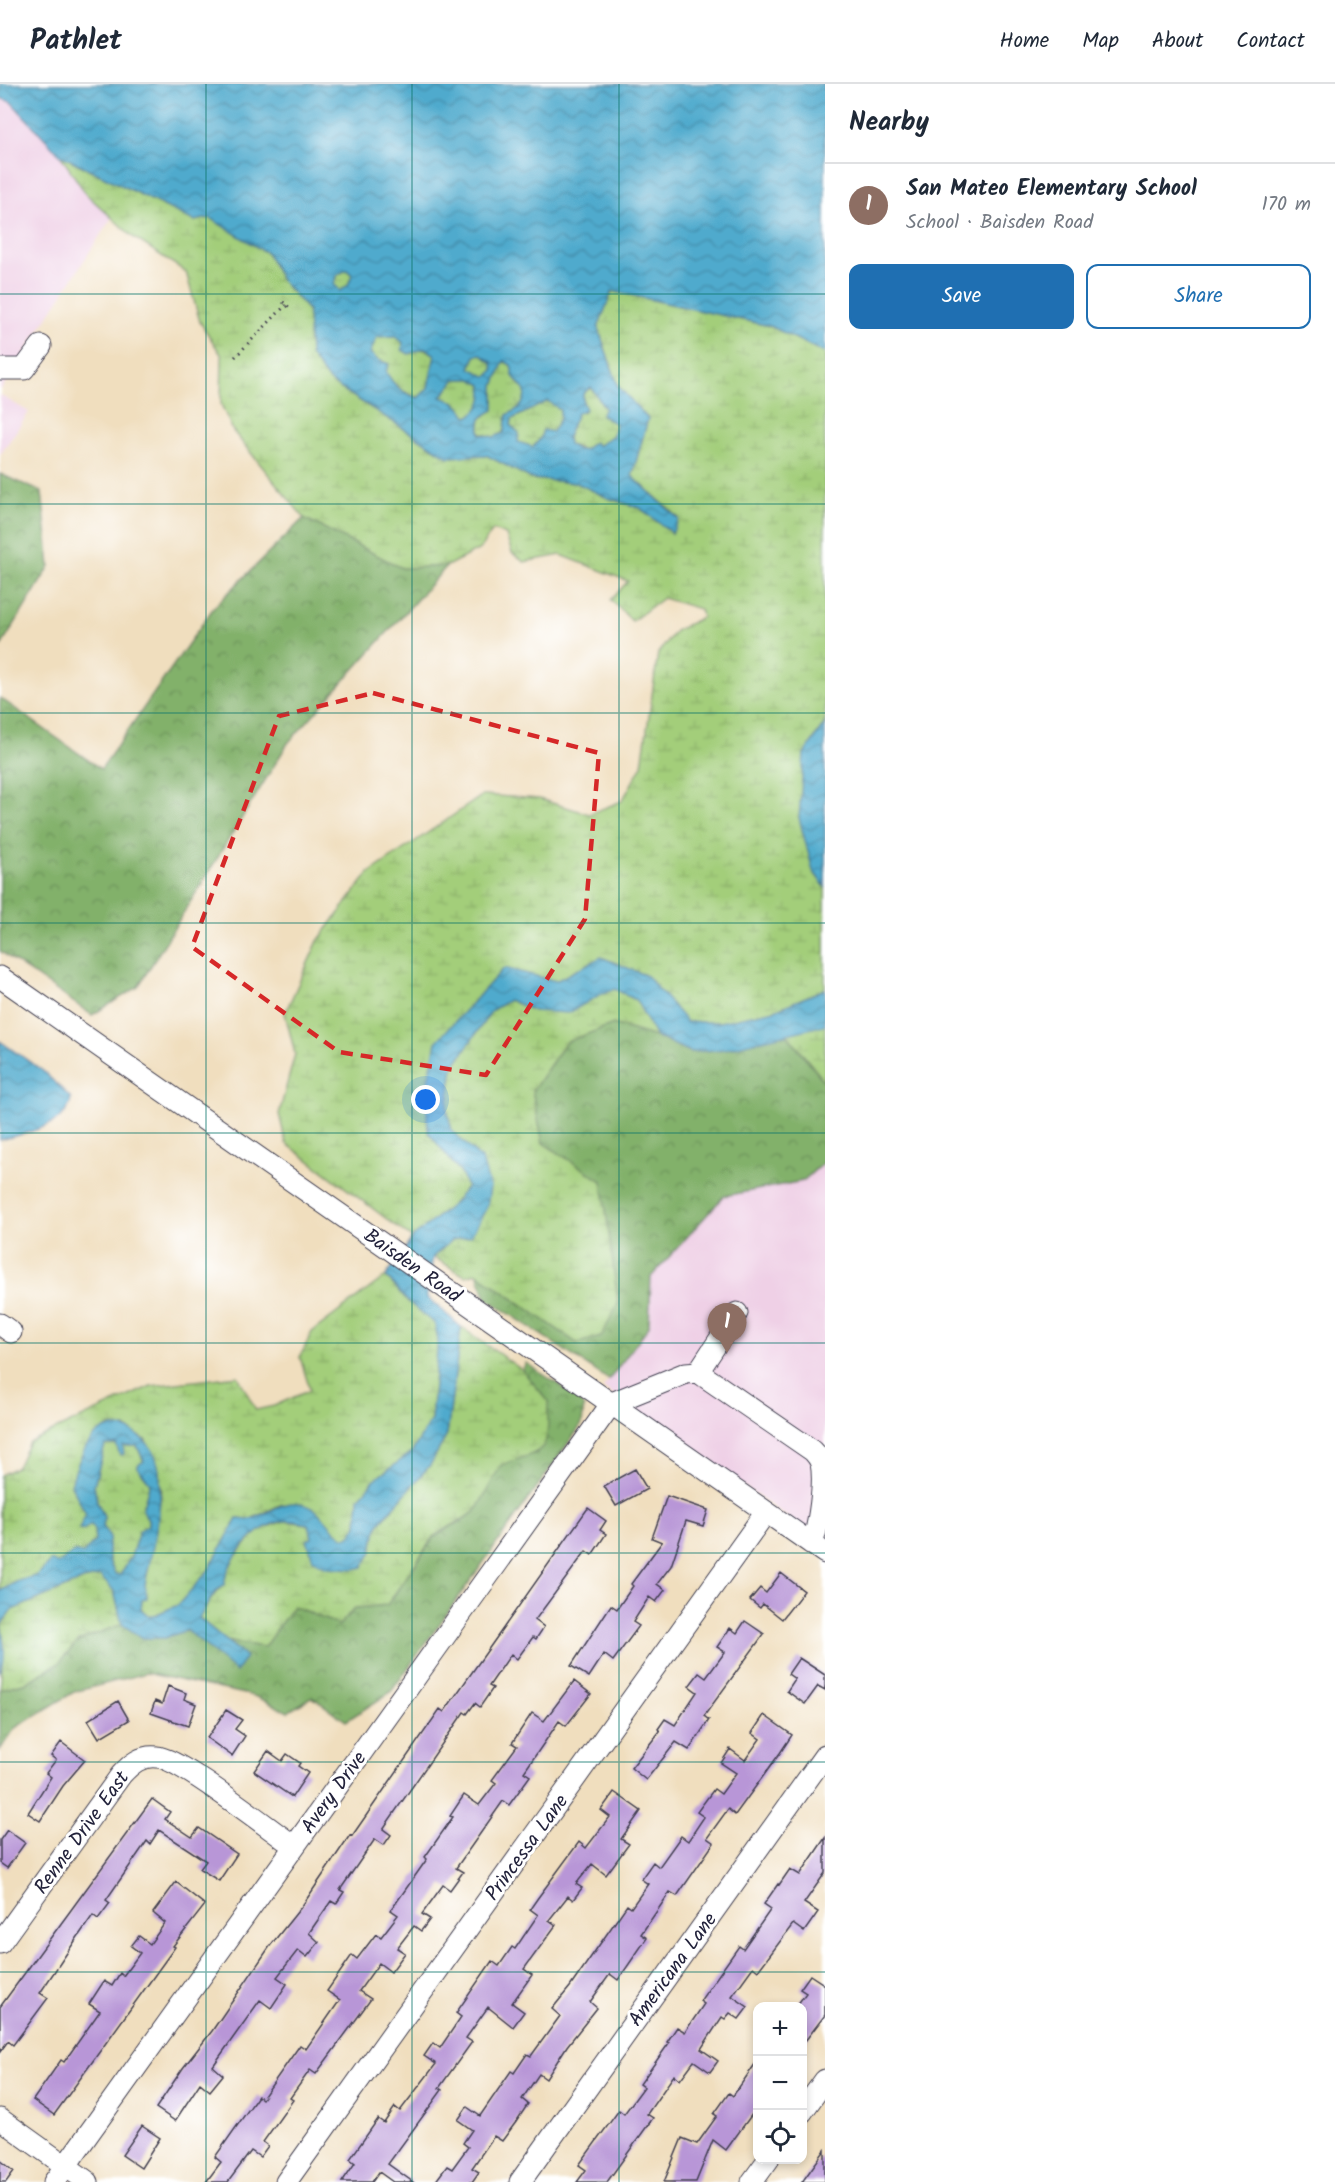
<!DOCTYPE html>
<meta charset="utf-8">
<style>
:root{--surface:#fff;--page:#f6f6f7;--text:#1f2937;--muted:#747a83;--line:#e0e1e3;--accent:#1f6fb2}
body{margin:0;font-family:Kalam,sans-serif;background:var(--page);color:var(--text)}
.controls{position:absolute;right:18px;bottom:18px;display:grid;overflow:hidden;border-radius:12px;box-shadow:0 3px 9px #0003}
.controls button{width:54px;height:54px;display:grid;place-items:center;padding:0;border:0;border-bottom:2px solid var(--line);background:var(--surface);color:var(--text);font:30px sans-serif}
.you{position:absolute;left:426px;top:1016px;width:21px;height:21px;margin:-15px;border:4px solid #fff;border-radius:50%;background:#1a73e8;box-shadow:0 0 0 9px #1a73e833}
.badge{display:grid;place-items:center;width:39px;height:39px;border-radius:50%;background:var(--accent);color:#fff;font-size:20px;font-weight:700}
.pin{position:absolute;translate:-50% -50px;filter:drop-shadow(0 2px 3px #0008)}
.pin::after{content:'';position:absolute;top:32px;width:21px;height:18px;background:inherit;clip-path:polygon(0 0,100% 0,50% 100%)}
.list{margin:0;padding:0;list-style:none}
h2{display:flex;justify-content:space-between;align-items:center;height:78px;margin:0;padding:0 24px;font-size:26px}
h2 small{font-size:20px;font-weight:400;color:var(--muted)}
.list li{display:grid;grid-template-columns:39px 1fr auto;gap:18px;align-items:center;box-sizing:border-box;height:84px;padding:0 24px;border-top:2px solid var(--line)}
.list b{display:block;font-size:22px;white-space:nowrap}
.list p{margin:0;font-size:20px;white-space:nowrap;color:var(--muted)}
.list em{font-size:20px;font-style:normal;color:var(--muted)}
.actions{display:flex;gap:12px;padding:18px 24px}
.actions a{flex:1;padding:14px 0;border:2px solid var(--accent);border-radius:12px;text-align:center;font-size:21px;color:var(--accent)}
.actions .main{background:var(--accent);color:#fff}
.icon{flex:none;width:33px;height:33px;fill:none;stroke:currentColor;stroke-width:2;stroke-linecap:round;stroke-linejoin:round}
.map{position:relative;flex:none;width:825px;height:2098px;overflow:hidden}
header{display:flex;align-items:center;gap:36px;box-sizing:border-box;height:84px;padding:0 30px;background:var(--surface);border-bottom:2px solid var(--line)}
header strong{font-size:28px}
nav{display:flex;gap:33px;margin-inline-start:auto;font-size:21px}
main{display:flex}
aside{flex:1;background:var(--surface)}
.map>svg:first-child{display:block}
</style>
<header>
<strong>Pathlet</strong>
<nav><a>Home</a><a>Map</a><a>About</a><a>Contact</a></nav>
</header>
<main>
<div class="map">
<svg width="825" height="2098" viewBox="0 0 825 2098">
<defs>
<pattern id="forest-crowns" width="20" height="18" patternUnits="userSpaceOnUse" patternTransform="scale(1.5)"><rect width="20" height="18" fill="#82b16a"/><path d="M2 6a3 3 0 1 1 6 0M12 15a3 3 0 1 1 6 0" fill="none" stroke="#6a9058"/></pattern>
<pattern id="wetland-marsh" width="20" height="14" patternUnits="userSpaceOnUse" patternTransform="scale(1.5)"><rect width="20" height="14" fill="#a3ce7a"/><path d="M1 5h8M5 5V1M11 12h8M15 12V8" fill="none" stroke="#8cb16a"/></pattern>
<pattern id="water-waves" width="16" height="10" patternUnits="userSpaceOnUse" patternTransform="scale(1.5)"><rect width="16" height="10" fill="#50aacd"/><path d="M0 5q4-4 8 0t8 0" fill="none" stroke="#428aa8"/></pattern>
</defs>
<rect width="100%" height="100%" fill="#fff"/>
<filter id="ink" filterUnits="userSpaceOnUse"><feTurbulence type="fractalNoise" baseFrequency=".0167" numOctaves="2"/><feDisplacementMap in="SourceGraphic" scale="12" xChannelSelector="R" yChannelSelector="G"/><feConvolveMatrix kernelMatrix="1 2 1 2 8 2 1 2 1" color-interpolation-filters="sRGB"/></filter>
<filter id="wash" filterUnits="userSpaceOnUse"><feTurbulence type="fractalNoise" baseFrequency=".008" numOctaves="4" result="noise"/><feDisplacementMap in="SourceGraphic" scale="24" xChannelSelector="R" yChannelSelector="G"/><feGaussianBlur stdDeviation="1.35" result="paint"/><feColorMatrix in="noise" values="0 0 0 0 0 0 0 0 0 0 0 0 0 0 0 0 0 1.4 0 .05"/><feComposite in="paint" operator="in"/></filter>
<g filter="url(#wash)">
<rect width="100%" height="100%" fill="#f0debe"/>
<!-- built -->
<path fill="#efd0e6" d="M0 14 11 17 60 71 86 110 112 133 0 307Z
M0 311 29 328 0 371Z
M825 1077V1459L603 1304 649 1242 651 1193 724 1112 803 1097Z"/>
<!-- forest -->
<path fill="url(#forest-crowns)" stroke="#526a52" stroke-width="1.5" d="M0 390 42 408 50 482 0 564Z
M304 434 402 484 447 482 288 659 138 903 92 931 0 867V614L101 685 214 523Z
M613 940 656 953 691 968 725 965 786 949 825 998V1077L803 1097 724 1112 651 1193 649 1242 609 1296 486 1214 477 1189 577 1259 602 1097 543 1059 532 1007 566 958Z
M526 1279 571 1309 584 1322 582 1340 391 1608 346 1637 312 1613 288 1628 254 1612 146 1589 74 1608 15 1644 0 1666V1605L28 1598 59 1579 78 1557 122 1540 142 1554H165L187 1545 246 1573 227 1557 264 1563 293 1522 339 1541 355 1524 387 1521 435 1452 475 1428 501 1380 537 1369 548 1317 522 1286Z"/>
<!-- wetland -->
<path fill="url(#wetland-marsh)" stroke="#62785a" stroke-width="1.5" d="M60 71 194 137 210 134 267 169 281 196 308 226 310 271 329 297 448 373 486 371 532 395 577 399 608 414 640 424 672 449 679 434 632 392 648 335 618 302 598 243 612 207 770 242 825 269V639L804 670 813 787 825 803V905L775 926 720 938H686L647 892 601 873 556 897 504 884 436 959 428 1048 461 1089 467 1102 453 1120 412 1154 286 1059 279 1030 295 970 285 929 318 857 369 789 483 711 539 715 589 730 622 717 642 681 658 569 675 547 702 533 700 525 663 514 632 537 611 516 628 497 561 471 524 478 512 469 506 451 493 446 480 465 447 482 402 484 304 434 233 347 221 320 222 272 200 238 186 188 133 153 86 110Z
M347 186 352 191 348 201 340 208 333 200 338 190Z
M396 251C407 263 422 261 435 271L428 304 418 314C403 308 393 302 386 287L389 280 378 276 370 269 377 253Z
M480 270 492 279 493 286 487 293 470 284 475 272Z
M503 277 511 281 513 292 526 307C525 321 519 325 507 331L504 349 494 353 480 349C479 334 481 333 494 326V302Z
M456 295H472L482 301C485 316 481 326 467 334L455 318 440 314Z
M591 303 616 340 613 351 598 362 594 358 583 366 568 360 567 353 577 329 584 327 583 310Z
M548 317 560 325V335L552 348 543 346 540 355 533 363 518 358 511 342 512 335Z
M615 905 636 916 656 953 613 940 566 958 532 1007 543 1059 602 1097 618 1219 601 1253 577 1259 477 1189 465 1192 433 1173 452 1156 482 1076 452 1047 447 1025 453 983 492 926 509 916 534 927Z
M825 941V998L786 949Z
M386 1192 407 1217 435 1240 438 1255 431 1336 412 1368 374 1396 359 1414 357 1442 350 1452 345 1454 337 1450 314 1425 282 1420 251 1435H237L208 1487 178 1521 150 1533 141 1525 142 1516 147 1513 145 1501 162 1405 146 1356 126 1344 107 1343 71 1401 94 1445 95 1457 83 1470 74 1468 58 1480 51 1477 36 1492 18 1497 0 1507V1391L17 1383 29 1358 151 1302 238 1292 256 1326 274 1322 310 1306 300 1273 312 1248Z
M461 1243 522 1286 548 1317C548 1368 550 1365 501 1381L475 1428 434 1452 387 1521 355 1524 339 1541 293 1522 264 1563 227 1557 198 1534C207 1523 214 1507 224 1501L225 1491 235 1473 258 1446 284 1437 309 1440 312 1454 372 1468 374 1455 379 1440 430 1381 447 1351Z
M105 1360 137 1362 144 1378 138 1384 150 1399 142 1426 148 1435V1441L139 1447 131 1473 120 1491 115 1490C108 1477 106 1467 110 1453L103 1442 104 1432 97 1418 94 1401Z
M101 1492 114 1507 122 1540 78 1557 59 1579 27 1598 0 1605 4 1559 1 1541 12 1526 83 1496Z"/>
<!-- water -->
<path fill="url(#water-waves)" stroke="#396684" stroke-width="1.5" fill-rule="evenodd" d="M0 0H825V269L770 242 612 207 598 244 618 302 648 335 632 392 679 435 672 449 640 424 608 414 577 399 532 395 486 371 448 373 329 297 310 271 308 226 281 196 267 169 210 134 194 137 60 71 11 18 0 14ZM347 186 352 191 348 201 340 207 334 199 338 190ZM396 252 403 259 402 266 409 270 426 264 435 271 428 304 418 314C403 309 393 302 386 287L389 280 378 276 370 269 377 253ZM480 270 492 279 493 286 487 293 470 284 475 272ZM504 277 511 281 513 292 525 307C525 321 519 325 507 331L504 349 494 353 480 350C478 334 481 333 494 326V302ZM456 295H472L482 301C485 316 480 326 468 333L455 318 441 313ZM591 303 605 324 601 331 616 340 613 351 598 362 594 358 583 366H578L568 360 567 353 577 329 586 325 583 318V310ZM548 317 560 326V335L552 348 543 346 540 355 533 363 518 358 519 349 511 342 512 335Z
M825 639V803L813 787 799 734 804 670Z
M601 873 647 892 687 938H720L775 926 825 905V941L725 965 691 968 656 953 636 916 615 905 603 909 569 929 534 927 509 916 492 926 453 983 447 1025 452 1047 482 1076 490 1103 487 1123 471 1152 452 1156 433 1173 427 1213 461 1243 447 1351 430 1381 379 1440 374 1455 372 1468 363 1483 354 1485 327 1483 313 1476 307 1456 312 1454 309 1440C301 1439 292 1436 285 1437 258 1439 227 1475 224 1501 213 1507 207 1523 199 1534L246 1573 236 1588 187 1546 165 1554H142L122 1540 114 1507 100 1492 83 1496 12 1526 1 1541C4 1557 7 1575 0 1589V1507L18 1497 36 1492 51 1477 58 1480 74 1468 83 1470 95 1457 94 1445 91 1440 83 1446 79 1445 86 1430 71 1401C79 1371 97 1325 136 1350 145 1356 153 1363 156 1374 168 1410 152 1463 145 1501L147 1514 142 1516 141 1525 150 1533 178 1521 208 1487 237 1435C241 1435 247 1436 251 1435 273 1429 288 1409 314 1425 326 1433 332 1447 345 1454L350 1452 357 1442 359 1414 374 1396 412 1368 431 1336 438 1255 435 1240 407 1217 386 1192 412 1154 453 1120 467 1103 461 1089 428 1048 426 1009 436 958 504 884 556 897ZM105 1361H116L120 1371 124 1370 123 1362H137L144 1377 138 1381V1384L150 1399 142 1426 148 1435V1441L139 1447 131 1473 120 1491 115 1490C108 1477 106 1467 110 1453L103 1442 104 1432 97 1418 94 1401Z
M0 957 43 987 71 1014C69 1042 23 1050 0 1056Z"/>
<g id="blocks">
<!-- building -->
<path fill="#b896d7" d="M635 1385 647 1405 616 1422 604 1402Z
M667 1412 708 1426 703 1442 686 1437 671 1482 657 1500 665 1506 656 1518 649 1513 633 1538 639 1542 613 1577 604 1570 589 1593 571 1582 611 1521 617 1525 633 1502 631 1500 662 1458 652 1454Z
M588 1424 606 1437 600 1446 606 1450 592 1471 586 1467 535 1536 544 1543 536 1555 533 1553 517 1575 511 1570 489 1602 493 1604 480 1623 475 1619 467 1630 464 1628 383 1745 391 1751 384 1761 375 1755 340 1806 344 1808 336 1820 331 1817 309 1849 319 1858 307 1873 298 1866 277 1893 287 1900 271 1924 260 1916 213 1982 223 1991 210 2007 200 1999 175 2037 156 2024 183 1984 212 1947 270 1862 302 1822 350 1751 352 1752 440 1625 444 1628Z
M781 1489 804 1507 782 1535 763 1520 760 1524 750 1516 760 1504 766 1509Z
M745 1537 764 1550 704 1632 709 1636 689 1666 676 1658 646 1696 631 1684 660 1647 658 1645 665 1635 675 1641 697 1608 689 1602 699 1589 706 1594 725 1568 717 1563 730 1544 737 1549Z
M799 1574 825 1591V1606L818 1602 805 1620 787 1607 795 1595 788 1590Z
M574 1597 591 1610 566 1642 559 1637 524 1688 530 1692 509 1721 503 1717 456 1784 463 1788 450 1806 443 1801 422 1830 430 1835 421 1847 414 1842 397 1864 405 1869 391 1888 379 1879 359 1907 371 1915 316 1990 310 1986 290 2014 293 2016 263 2058 268 2062 260 2073 251 2067 228 2098H206L221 2078 215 2073 258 2012 262 2015 300 1961 306 1965 340 1916 327 1907 352 1871 357 1875 376 1850 381 1853 398 1831 391 1826 427 1775 425 1773 453 1733 450 1732 464 1711 479 1721 496 1699 492 1696 517 1662 512 1659 532 1629 544 1637Z
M168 1602 186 1609 184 1615 196 1620 188 1642 151 1629 155 1617 162 1620Z
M118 1617 129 1636 99 1654 88 1636Z
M226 1626 242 1636 235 1645 245 1652 232 1672 207 1654Z
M764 1631 792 1651 780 1669 735 1731 728 1725 707 1754 714 1759 677 1812 670 1808 641 1850 647 1854 618 1896 610 1890 590 1918 597 1924 567 1962 546 1995 539 1990 522 2015 528 2020 516 2038 502 2057 494 2052 472 2084 479 2088 472 2098H435L447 2082 452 2085 468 2063 463 2059 472 2046 458 2036 467 2023 480 2032 511 1987 514 1989 527 1970 531 1972 560 1932 552 1925 570 1903 627 1821 631 1824 648 1800 641 1795 653 1778 659 1783 681 1752 688 1757 704 1733 697 1728 714 1705 721 1710 736 1689 721 1679 730 1665 745 1676 760 1655 752 1649Z
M61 1658 85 1676 63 1702 40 1737 28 1729 51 1693 46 1689 56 1676 51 1672Z
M268 1667 282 1677 287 1670 300 1679 298 1682 308 1689 292 1713 254 1687Z
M614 1708 641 1727 621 1755 629 1760 606 1791 592 1780 576 1800 582 1804 573 1816 568 1812 549 1836 556 1841 524 1885 532 1891 512 1919 524 1928 513 1943 488 1923 466 1954 472 1958 439 2004 442 2006 388 2080 413 2098H393L379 2088 372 2098H342L355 2079 350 2075 378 2035 384 2039 395 2023 400 2027 436 1980 424 1972 433 1959 440 1964 461 1933 456 1929 492 1877 499 1882 512 1863 515 1865 538 1831 530 1825 537 1815 579 1758 586 1764 610 1733 601 1726Z
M152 1715 170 1728 165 1735 192 1753 199 1744 237 1770 219 1797 200 1785 206 1777 159 1746 150 1760 147 1757 106 1816 110 1819 98 1835 93 1831 75 1857 40 1909 48 1914 13 1961 8 1957 0 1968V1923Z
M7 1746 25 1759 7 1784 0 1779V1756Z
M825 1754V1789L804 1819 818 1828 804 1848 793 1840 758 1887 753 1883 732 1912 748 1923 739 1935 730 1929 725 1935 722 1933 701 1965 718 1977 710 1988 694 1977 680 1996 674 1991 647 2030 653 2034 607 2098H577L586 2086 579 2081 619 2026 624 2030 644 2003 640 2000 669 1959 667 1958 677 1943 685 1948 704 1920 700 1917 739 1862 743 1865 771 1825 764 1820 778 1800 779 1801 790 1785 800 1791Z
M176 1798 205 1821 173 1862 175 1863 54 2031 33 2016 61 1976 64 1978 100 1927 89 1920 104 1897 112 1902 120 1889 123 1892 140 1869 131 1862 139 1852 150 1860 165 1839 153 1829Z
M810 1891 825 1901V1931L802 1961V1923L797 1921 806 1909 800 1905Z
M758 1976V2022L726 2066 713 2056 696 2098H664L682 2054 697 2060 717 2032 714 2030 729 2009 733 2012Z
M142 2042 160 2054 141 2084 122 2071Z
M825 2066V2098H802Z
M0 2076 14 2087 6 2098H0Z"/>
</g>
</g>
<g filter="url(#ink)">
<use href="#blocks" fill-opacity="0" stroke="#413e4f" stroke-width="1.5"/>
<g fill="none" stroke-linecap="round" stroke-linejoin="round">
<!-- minor casing -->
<g stroke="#413e4f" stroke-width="23">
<path id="minor" d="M0 285H24L41 262
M0 893 825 1469
M0 1240 11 1248
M698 1288 737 1229
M0 1859 121 1691C131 1680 141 1671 157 1673 180 1674 269 1745 294 1762
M802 2028 825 1996
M0 2035 88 2098
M54 2098 612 1319 686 1289 698 1288 813 1367C816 1370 819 1374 821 1379 825 1398 819 1441 812 1460
M286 2098 766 1428
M520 2098 825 1671
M752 2098 768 2076"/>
</g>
<!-- path -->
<path stroke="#413e4f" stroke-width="3" stroke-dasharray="1.5 4.5" stroke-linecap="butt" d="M283 218 291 225
M235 273 286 221"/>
<!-- minor -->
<use href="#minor" stroke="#fff" stroke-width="21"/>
</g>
</g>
<!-- marked area -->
<path fill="none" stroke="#d62828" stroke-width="4.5" stroke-dasharray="12 8" stroke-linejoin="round" d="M373 609 599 669 585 835 486 991 339 968 192 863 279 632Z"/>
<!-- grid -->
<path fill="none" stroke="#0f766e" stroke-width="1.5" stroke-opacity="0.55" d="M206 0V2098M412 0V2098M619 0V2098M0 210H825M0 420H825M0 629H825M0 839H825M0 1049H825M0 1259H825M0 1469H825M0 1678H825M0 1888H825"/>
<g text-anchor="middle" stroke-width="6" stroke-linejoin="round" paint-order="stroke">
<!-- street labels -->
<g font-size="20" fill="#22223b" stroke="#fff">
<text transform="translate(413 1181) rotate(35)" y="7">Baisden Road</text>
<text transform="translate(333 1708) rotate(-54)" y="7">Avery Drive</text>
<text transform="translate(81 1748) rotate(-54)" y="7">Renne Drive East</text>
<text transform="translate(526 1763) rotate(-54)" y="7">Princessa Lane</text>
<text transform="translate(672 1885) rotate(-54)" y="7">Americana Lane</text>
</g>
</g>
</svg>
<div class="controls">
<button>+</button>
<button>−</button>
<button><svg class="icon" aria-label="locate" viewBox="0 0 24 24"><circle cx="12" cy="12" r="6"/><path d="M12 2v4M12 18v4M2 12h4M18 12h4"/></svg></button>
</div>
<div class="you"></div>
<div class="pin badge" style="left:727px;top:1269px;background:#8d6e63">1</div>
</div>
<aside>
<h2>Nearby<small></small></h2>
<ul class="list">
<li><span class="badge" style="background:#8d6e63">1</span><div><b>San Mateo Elementary School</b><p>School · Baisden Road</p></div><em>170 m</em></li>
</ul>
<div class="actions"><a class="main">Save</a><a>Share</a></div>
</aside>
</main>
